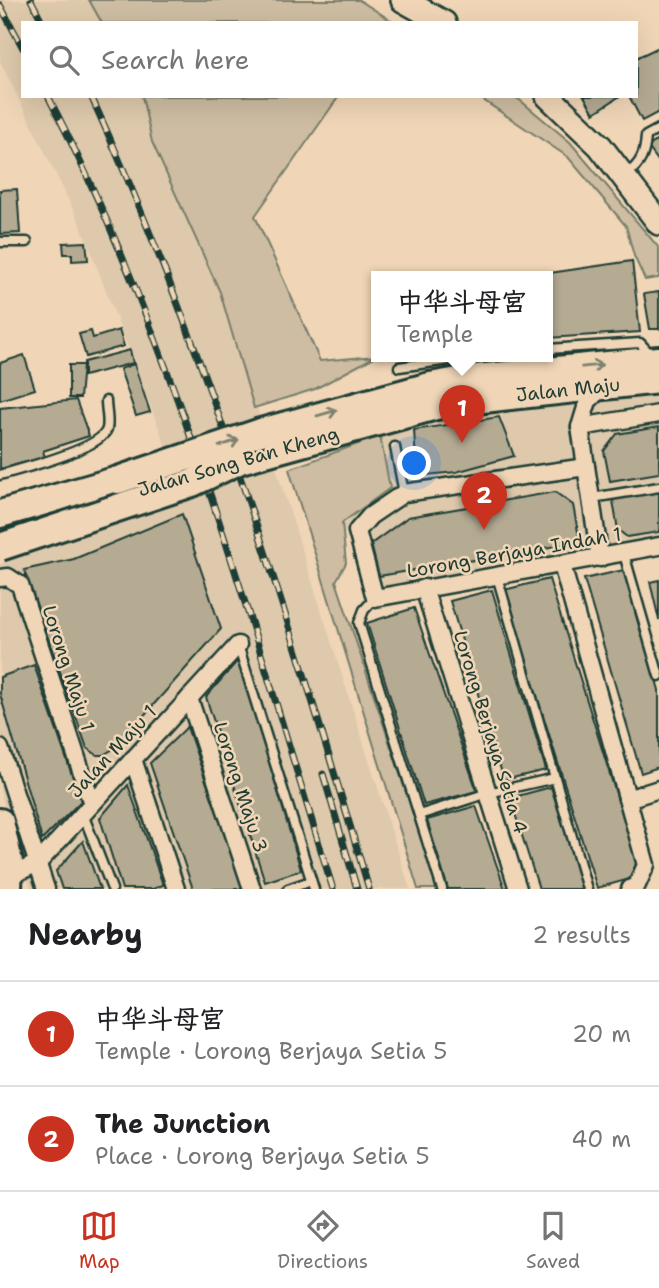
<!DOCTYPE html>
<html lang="en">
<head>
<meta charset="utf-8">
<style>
	:root { --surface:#fff; --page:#f6f6f6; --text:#202124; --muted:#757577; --line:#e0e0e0; --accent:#c8321e }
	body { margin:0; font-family:"Shantell Sans","LXGW WenKai TC",sans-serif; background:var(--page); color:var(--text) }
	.you { position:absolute; left:415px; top:464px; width:24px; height:24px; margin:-18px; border:5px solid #fff; border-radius:50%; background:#1a73e8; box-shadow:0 0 0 10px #1a73e833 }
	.badge { display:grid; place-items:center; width:46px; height:46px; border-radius:50%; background:var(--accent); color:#fff; font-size:23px; font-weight:700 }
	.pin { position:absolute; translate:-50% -58px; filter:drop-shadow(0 2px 4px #0008) }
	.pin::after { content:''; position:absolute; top:37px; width:24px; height:21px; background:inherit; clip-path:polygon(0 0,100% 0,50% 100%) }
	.popup { position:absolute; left:371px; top:271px; width:182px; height:91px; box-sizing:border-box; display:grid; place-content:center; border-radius:0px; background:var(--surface); filter:drop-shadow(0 2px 5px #0005); font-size:23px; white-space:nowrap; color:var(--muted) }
	.popup b { font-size:26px; color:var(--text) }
	.popup::after { content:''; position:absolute; left:50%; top:100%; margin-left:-14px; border:14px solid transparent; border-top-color:var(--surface) }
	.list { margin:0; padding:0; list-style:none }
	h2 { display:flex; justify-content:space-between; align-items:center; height:91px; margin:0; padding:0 28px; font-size:30px }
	h2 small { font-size:23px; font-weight:400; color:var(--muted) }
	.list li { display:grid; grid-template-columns:46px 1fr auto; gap:21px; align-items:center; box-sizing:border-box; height:105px; padding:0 28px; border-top:2px solid var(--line) }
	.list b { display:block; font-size:26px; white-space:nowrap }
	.list p { margin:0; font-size:23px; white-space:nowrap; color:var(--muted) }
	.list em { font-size:23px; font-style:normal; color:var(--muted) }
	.icon { flex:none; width:38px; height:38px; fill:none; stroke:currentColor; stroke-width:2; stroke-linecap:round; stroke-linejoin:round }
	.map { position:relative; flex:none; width:659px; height:889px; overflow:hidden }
	.search { position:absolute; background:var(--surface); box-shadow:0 7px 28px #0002; left:21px; right:21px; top:21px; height:77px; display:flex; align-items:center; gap:18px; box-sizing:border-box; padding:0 24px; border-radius:0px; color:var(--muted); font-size:26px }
	.sheet { height:301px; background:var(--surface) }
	nav { display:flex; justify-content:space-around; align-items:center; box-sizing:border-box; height:98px; border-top:2px solid var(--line); background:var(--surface); font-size:19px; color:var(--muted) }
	nav a { display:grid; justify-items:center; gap:4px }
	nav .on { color:var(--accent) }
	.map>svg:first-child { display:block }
	.built { fill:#dec9ac }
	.green { fill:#cebda2; stroke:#767d6b; stroke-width:2 }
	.building { fill:#b5ab93; stroke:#1f3d34; stroke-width:2 }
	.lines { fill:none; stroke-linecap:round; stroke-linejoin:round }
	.lane-casing { stroke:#1f3d34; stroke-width:13 }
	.street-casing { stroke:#1f3d34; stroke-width:21 }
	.secondary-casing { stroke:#1f3d34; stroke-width:28 }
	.primary-casing { stroke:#1f3d34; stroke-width:32 }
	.lane { stroke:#f0d6b7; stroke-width:8 }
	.street { stroke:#f0d6b7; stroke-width:16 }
	.secondary { stroke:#f0d6b7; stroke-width:23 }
	.primary { stroke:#f0d6b7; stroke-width:26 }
	.rail-casing { stroke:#1f3d34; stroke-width:7 }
	.rail { stroke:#f0d6b7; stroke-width:4.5; stroke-dasharray:13; stroke-linecap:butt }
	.primary-bridge-casing { stroke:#1f3d34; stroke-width:32; stroke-linecap:butt }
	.primary-bridge { stroke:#f0d6b7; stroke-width:26 }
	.oneway { stroke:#7d826f }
	.labels { text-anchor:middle; stroke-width:5; stroke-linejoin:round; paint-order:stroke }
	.street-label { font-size:19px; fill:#1f3d34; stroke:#f0d6b7 }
</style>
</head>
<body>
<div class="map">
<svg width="659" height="889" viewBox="0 0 659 889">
	<rect width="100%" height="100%" fill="#f0d6b7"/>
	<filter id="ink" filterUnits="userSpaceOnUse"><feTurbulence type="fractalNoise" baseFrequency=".0143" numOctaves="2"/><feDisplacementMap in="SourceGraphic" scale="14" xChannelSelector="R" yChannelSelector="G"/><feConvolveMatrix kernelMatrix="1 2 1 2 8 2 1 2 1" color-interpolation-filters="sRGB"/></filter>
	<g filter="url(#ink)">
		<g class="built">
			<path d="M0,0H89L102,23H23V96H142L152,142L220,292L410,889H31L0,791V564L196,495L165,444L79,221L0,61Z"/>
			<path d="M659,396V553L367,595L342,523L390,488L380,436L448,416Z"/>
		</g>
		<g class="green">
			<path d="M89,0H359L395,23H102Z"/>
			<path d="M142,96H339L255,216L320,361L376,356L315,389L254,408L220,292L152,142Z"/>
			<path d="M477,96H513L521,101L570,142L659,248V278L645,280L634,256L626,226L568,157Z"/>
			<path d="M380,436L390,488L342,523L346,563L336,581L438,889H418L289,469Z"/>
		</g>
		<g class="building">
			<path d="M659,47V112L642,121L629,96H636V58Z"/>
			<path d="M584,96H620L594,113Z"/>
			<path d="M659,139V162L648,147Z"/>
			<path d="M17,189L20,233L0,234V190Z"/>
			<path d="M86,242L88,260L72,261V254H64L63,243Z"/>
			<path d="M632,261L640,332L548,338V277L536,275Z"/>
			<path d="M659,292V329H650L644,294Z"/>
			<path d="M119,330L124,346L86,357L79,334L91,331L93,338Z"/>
			<path d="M130,350L133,363L84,376V362Z"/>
			<path d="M24,355L35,389L0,400V363Z"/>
			<path d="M134,364L150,412L136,416L120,369Z"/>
			<path d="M69,365H83L80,398H69Z"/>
			<path d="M76,400L89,436L43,451L45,457L0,469V408Z"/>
			<path d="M499,417L514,456L456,472L417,476L414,430Z"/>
			<path d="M659,427V473L610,481L604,451L617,434Z"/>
			<path d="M659,488V532L627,537L618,530L612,495Z"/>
			<path d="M555,492L573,505L580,542L379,576L371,544L408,517Z"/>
			<path d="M182,514L221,629L115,748L103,755H97L87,748L24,570L74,559Z"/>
			<path d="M624,570L659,690V767L641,773L584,579Z"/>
			<path d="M549,579L637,861L630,879L597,888L504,590Z"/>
			<path d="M659,580V620L650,582Z"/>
			<path d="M492,590L546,770L504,780L450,601Z"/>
			<path d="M414,608L477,791L424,805L367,623Z"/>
			<path d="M239,659L301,870L265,882L206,697Z"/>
			<path d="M34,665L81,801L42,840L0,694V677Z"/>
			<path d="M187,727L244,889H193L150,763Z"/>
			<path d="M128,785L163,885L153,889H122L100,818Z"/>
			<path d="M551,787L583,889H539L510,798Z"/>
			<path d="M476,806L505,889H448L427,820Z"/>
			<path d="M83,841L100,889H62L56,871Z"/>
		</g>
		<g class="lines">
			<g class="lane-casing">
				<g id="lane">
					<path d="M626,175C641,164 645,154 646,136L659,129"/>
					<path d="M0,242H27"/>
					<path d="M548,349L640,343L651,355"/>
					<path d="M399,367L470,357"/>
					<path d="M395,447L404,493"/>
					<path d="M0,475C21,469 101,449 107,429C109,421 106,409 106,401"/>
					<path d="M592,498L659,487"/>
					<path d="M624,554L659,676"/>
					<path d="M497,576L587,889"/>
					<path d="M375,598L364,610L359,623L442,889"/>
					<path d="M238,645L314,889"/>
					<path d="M83,814L112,889"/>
					<path d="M419,815L488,793L555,778"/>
					<path d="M288,889L311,881"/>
				</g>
			</g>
			<g class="street-casing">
				<g id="street">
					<path d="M580,427L659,414"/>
					<path d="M586,467L404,493L370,516L357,531L375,598L659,546"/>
					<path d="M600,558L580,427L588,401L603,386"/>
					<path d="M562,565L646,865L637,885L630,889"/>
					<path d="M0,578L8,577L20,585L92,804"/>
					<path d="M424,588L518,889"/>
					<path d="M189,698L252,889"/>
					<path d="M0,748L46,889"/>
					<path d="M133,759L176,889"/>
					<path d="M627,799L659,789"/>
					<path d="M10,876L38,863L238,645"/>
				</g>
			</g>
			<g class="secondary-casing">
				<g id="secondary">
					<path d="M403,0L444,23"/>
					<path d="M548,96L600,146L659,223"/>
				</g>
			</g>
			<g class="primary-casing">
				<g id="primary">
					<path d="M261,432L430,386L475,378L659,360"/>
					<path d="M240,460L447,403L659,380"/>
					<path d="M0,514L118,480"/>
					<path d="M0,822L9,862L8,889"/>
				</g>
			</g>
			<use href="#lane" class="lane"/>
			<use href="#street" class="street"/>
			<use href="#secondary" class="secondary"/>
			<use href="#primary" class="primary"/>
			<g class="rail-casing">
				<g id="rail">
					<path d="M31,0L43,23"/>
					<path d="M0,5L23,48"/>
					<path d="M48,96C176,344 250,624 333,889"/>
					<path d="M91,96C208,352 289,621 369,889"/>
					<path d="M323,774L357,889"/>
				</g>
			</g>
			<use href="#rail" class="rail"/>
			<g class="primary-bridge-casing">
				<g id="primary-bridge">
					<path d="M118,480L261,432"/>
					<path d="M0,547L192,483L240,460"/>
				</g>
			</g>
			<use href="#primary-bridge" class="primary-bridge"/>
		</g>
		<defs><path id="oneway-shaft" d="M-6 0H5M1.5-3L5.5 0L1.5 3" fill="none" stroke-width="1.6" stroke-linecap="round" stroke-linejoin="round" transform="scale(1.75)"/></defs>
		<g class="oneway">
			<use href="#oneway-shaft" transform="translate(592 366) rotate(-6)"/>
			<use href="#oneway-shaft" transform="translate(327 413) rotate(-16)"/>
			<use href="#oneway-shaft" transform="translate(229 443) rotate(-19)"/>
		</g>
	</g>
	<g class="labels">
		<g class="street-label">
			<text transform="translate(568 389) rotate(-6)" y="7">Jalan Maju</text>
			<text transform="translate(238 461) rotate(-16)" y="7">Jalan Song Ban Kheng</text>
			<text transform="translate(514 552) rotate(-10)" y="7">Lorong Berjaya Indah 1</text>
			<text transform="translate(69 668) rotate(72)" y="7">Lorong Maju 1</text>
			<text transform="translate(491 732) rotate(73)" y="7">Lorong Berjaya Setia 4</text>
			<text transform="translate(112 751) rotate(-47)" y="7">Jalan Maju 1</text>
			<text transform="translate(241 787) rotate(72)" y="7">Lorong Maju 3</text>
		</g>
	</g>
</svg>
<div class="you"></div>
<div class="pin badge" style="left:462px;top:443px">1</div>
<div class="popup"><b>中华斗母宫</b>Temple</div>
<div class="pin badge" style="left:484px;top:530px">2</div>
<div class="search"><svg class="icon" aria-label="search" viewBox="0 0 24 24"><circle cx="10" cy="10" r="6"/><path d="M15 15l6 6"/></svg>Search here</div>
</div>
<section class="sheet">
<h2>Nearby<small>2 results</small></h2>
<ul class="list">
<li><span class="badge">1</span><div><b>中华斗母宫</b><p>Temple · Lorong Berjaya Setia 5</p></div><em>20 m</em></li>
<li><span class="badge">2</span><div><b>The Junction</b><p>Place · Lorong Berjaya Setia 5</p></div><em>40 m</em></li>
</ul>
</section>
<nav>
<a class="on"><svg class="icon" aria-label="map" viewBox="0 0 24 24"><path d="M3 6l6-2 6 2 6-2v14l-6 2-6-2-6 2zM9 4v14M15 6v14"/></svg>Map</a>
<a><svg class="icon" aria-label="directions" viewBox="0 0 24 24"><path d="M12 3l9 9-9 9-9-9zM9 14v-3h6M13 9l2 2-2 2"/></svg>Directions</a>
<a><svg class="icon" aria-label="saved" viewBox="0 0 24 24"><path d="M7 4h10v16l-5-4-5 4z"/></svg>Saved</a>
</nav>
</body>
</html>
